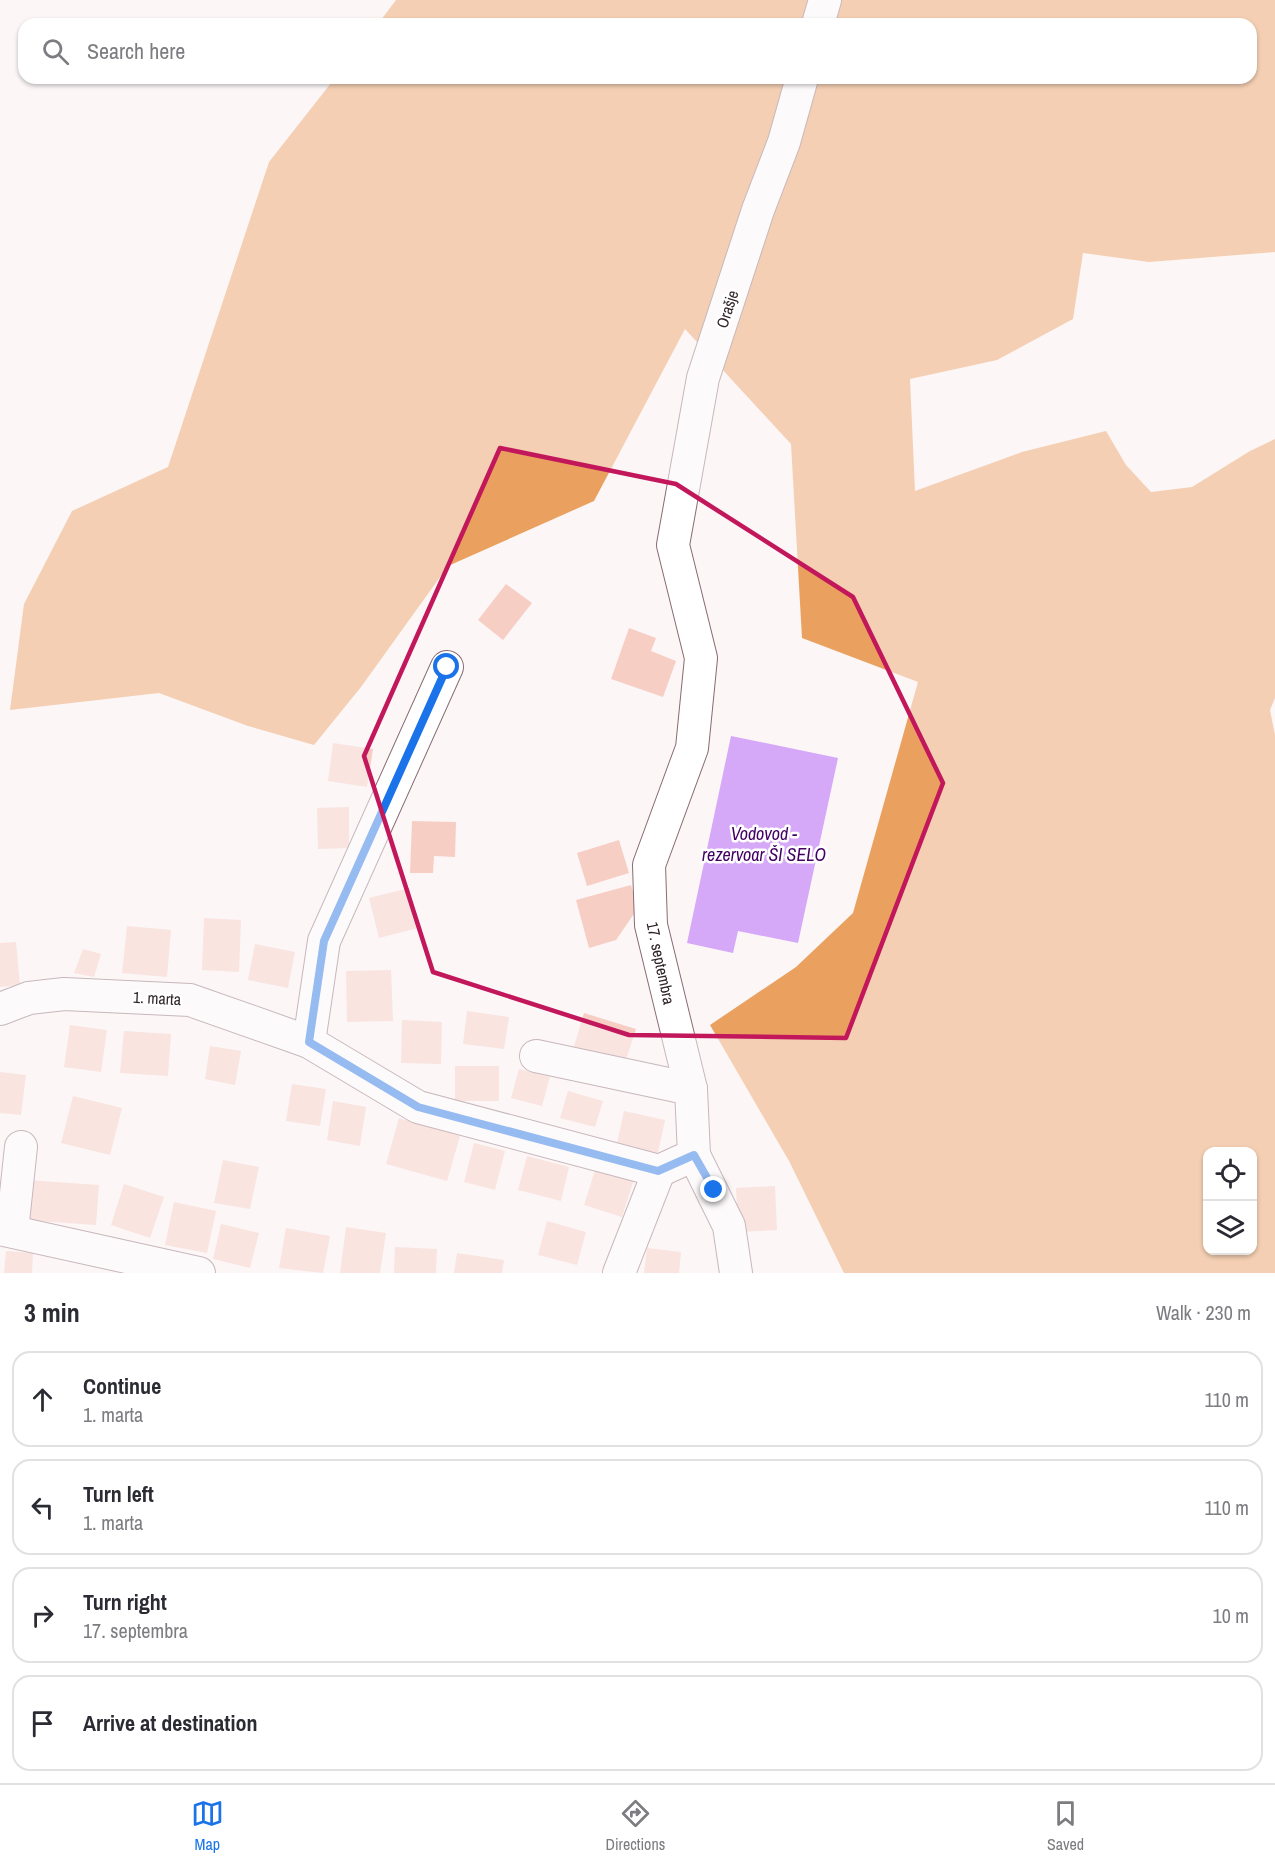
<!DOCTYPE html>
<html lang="en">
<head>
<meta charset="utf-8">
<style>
	:root { --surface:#fff; --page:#f7f7f7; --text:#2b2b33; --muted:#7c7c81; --line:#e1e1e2; --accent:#1a73e8 }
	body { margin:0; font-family:"Archivo Narrow",sans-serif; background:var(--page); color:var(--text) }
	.controls { position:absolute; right:18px; bottom:18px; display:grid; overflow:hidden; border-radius:12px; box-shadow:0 2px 4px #0004 }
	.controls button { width:54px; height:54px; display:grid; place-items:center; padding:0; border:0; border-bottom:2px solid var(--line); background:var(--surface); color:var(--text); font:30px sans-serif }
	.stop { position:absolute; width:18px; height:18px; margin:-14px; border:4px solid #1a73e8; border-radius:50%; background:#fff }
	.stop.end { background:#1a73e8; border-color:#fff; box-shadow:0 2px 6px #0008 }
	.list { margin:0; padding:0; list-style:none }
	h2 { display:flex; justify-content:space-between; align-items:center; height:78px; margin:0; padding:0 24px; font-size:26px }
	h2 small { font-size:20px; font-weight:400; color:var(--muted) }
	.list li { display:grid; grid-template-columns:39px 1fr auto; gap:18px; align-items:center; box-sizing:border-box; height:96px; margin:0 12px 12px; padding:0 12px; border:2px solid var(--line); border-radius:18px }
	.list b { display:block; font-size:22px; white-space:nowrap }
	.list p { margin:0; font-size:20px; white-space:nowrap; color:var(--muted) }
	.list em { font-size:20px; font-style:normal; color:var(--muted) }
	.icon { flex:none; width:33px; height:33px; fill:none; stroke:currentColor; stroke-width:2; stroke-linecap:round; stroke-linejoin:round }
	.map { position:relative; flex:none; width:1275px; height:1273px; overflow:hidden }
	.search { position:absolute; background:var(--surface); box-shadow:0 2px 4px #0004; left:18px; right:18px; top:18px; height:66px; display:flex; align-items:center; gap:15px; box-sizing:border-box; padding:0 21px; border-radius:18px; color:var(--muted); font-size:22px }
	.sheet { height:510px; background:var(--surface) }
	nav { display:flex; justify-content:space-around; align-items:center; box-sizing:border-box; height:84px; border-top:2px solid var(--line); background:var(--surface); font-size:16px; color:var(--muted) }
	nav a { display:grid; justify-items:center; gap:3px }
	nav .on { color:var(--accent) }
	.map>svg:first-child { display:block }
	.forest { fill:#eaa15f; fill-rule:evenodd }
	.water { fill:#d5a8f8 }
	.building { fill:#f7cec4 }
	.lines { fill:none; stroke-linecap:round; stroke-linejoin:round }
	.minor-casing { stroke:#896c72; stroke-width:34 }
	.minor { stroke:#fff; stroke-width:32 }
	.route { stroke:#1a73e8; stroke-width:8 }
	.marked { fill:none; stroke:#c2185b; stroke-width:4.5; stroke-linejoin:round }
	.labels { text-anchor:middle; stroke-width:5; stroke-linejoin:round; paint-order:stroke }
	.street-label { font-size:16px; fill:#312527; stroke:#fff }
	.water-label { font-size:18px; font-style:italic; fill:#430063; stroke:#fff }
</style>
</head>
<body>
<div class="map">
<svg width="1275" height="1273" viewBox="0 0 1275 1273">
	<rect width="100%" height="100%" fill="#fcf6f7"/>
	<path class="forest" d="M396,0H1275V252L1149,262L1083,253L1073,319L997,360L910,379L915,491L1022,452L1106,431L1126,465L1151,492L1192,487L1250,451L1275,439V698L1270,710L1275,735V1273H844L789,1161L710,1025L796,967L853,913L918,682L802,638L791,444L685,329L594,501L448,566L361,687L314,745L248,726L159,693L10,710L24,604L72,511L168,467L269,162L335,78H1251V24H378ZM1208,1152H1252V1250H1208Z"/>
	<path class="water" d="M731,736L838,758L798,943L738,931L733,953L687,943Z"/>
	<g class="building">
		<path d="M506,584L532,603L503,640L478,620Z"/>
		<path d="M629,628L656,638L651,651L676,661L663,697L611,679Z"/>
		<path d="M333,743L373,749L367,787L328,781Z"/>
		<path d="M349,807V848L318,849L317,808Z"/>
		<path d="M412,821L456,822L455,857L434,856L433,873H410Z"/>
		<path d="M619,840L629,873L587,886L577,853Z"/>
		<path d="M631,885L638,908L616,940L589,948L576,900Z"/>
		<path d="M409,888L418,928L379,938L369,898Z"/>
		<path d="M204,918L241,920L239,972L202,970Z"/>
		<path d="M127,926L171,930L167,977L122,973Z"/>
		<path d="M16,942L20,985L0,987V943Z"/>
		<path d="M255,944L295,952L288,988L248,980Z"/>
		<path d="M83,949L101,954L94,977L74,973Z"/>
		<path d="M391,970L393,1021L347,1022L346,971Z"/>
		<path d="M467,1011L509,1017L504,1049L463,1044Z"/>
		<path d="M584,1013L636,1029L624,1066L573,1050Z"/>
		<path d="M402,1020L442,1022L441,1064L401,1063Z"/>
		<path d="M70,1025L107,1030L101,1072L64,1067Z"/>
		<path d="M124,1031L171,1034L168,1076L120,1073Z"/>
		<path d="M210,1046L241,1051L235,1085L205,1079Z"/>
		<rect x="455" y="1066" width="44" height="35"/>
		<path d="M519,1069L550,1077L542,1106L511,1098Z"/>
		<path d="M0,1072L26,1075L21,1115L0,1113Z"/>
		<path d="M292,1084L326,1089L320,1126L286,1121Z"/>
		<path d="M568,1091L603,1101L595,1127L560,1118Z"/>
		<path d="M73,1096L122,1108L110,1155L61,1143Z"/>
		<path d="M333,1101L366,1107L360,1146L327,1140Z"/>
		<path d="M624,1111L665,1120L657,1157L616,1148Z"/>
		<path d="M399,1118L460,1136L447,1181L386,1164Z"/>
		<path d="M474,1143L505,1151L495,1190L464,1182Z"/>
		<path d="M527,1156L569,1167L561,1201L518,1190Z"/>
		<path d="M223,1160L259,1167L250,1209L214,1203Z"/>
		<path d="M596,1167L634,1179L622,1217L584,1205Z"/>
		<path d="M27,1180L99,1185L96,1225L24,1220Z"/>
		<path d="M124,1184L164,1197L150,1238L111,1225Z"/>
		<path d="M775,1186L777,1230L738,1232L736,1188Z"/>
		<path d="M174,1202L216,1211L207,1253L165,1245Z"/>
		<path d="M547,1221L586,1232L577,1265L538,1255Z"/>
		<path d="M221,1224L259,1233L250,1268L213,1259Z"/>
		<path d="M346,1227L386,1233L380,1273H340Z"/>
		<path d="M286,1228L330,1236L323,1273L279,1268Z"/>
		<path d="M395,1247L437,1249L436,1273H394Z"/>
		<path d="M647,1248L681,1252L679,1273H644Z"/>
		<path d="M6,1251L33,1253L32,1273H4Z"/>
		<path d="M457,1253L504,1260L502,1273H454Z"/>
	</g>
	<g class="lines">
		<g class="minor-casing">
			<g id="minor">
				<path d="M818,24L825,0"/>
				<path d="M0,1009L29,998L64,994L190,1000L309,1042L418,1107L659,1171L694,1155"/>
				<path d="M309,1042L324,941L447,667"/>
				<path d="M536,1056L691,1089"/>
				<path d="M0,1229L199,1273"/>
				<path d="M12,1231L21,1147"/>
				<path d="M619,1273L659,1171"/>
				<path d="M736,1273L729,1226L694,1155L691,1089L651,925L649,865L692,748L701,658L673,545L703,378L758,210L784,142L802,78"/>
			</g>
		</g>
		<use href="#minor" class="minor"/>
	</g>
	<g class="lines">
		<path class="route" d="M447,667L324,941L309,1042L418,1107L658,1171L694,1155L714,1190"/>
	</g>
	<path d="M0 0H1275V1273H0ZM500,448L676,484L853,597L943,783L846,1038L629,1035L433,972L364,756Z" fill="#fcf6f7" fill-opacity=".55" fill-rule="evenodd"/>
	<path class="marked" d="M500,448L676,484L853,597L943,783L846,1038L629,1035L433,972L364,756Z"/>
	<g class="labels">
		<g class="street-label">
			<text transform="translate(727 309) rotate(-72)" y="6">Orašje</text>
			<text transform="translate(661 963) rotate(78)" y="6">17. septembra</text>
			<text transform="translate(157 998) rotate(3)" y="6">1. marta</text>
		</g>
		<g class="water-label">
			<text x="764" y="840">Vodovod -<tspan x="764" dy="21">rezervoar ŠI SELO</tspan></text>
		</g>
	</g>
</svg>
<div class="controls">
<button><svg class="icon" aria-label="locate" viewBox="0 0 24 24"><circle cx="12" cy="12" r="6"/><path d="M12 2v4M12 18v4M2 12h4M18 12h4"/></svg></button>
<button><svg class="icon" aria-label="layers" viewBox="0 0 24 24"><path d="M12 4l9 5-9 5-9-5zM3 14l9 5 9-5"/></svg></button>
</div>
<div class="stop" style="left:447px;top:667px"></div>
<div class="stop end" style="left:714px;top:1190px"></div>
<div class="search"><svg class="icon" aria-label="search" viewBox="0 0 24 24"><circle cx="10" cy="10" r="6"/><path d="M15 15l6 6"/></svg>Search here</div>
</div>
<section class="sheet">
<h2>3 min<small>Walk · 230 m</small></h2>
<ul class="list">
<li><svg class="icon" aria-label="ahead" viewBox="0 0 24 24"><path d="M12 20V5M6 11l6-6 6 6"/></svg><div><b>Continue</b><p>1. marta</p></div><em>110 m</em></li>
<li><svg class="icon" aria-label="left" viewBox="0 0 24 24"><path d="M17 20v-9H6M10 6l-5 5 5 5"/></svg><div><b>Turn left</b><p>1. marta</p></div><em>110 m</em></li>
<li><svg class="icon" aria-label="right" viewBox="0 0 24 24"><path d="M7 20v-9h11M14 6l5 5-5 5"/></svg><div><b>Turn right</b><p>17. septembra</p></div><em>10 m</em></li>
<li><svg class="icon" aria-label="arrive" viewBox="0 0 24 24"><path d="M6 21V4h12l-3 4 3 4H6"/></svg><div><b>Arrive at destination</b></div></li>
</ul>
</section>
<nav>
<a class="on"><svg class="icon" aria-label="map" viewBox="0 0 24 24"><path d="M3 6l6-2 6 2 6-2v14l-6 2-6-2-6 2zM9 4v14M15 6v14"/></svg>Map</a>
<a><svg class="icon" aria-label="directions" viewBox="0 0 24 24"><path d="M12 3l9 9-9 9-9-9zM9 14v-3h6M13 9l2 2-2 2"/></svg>Directions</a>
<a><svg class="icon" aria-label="saved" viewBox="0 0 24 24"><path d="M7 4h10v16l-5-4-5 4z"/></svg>Saved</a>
</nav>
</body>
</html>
